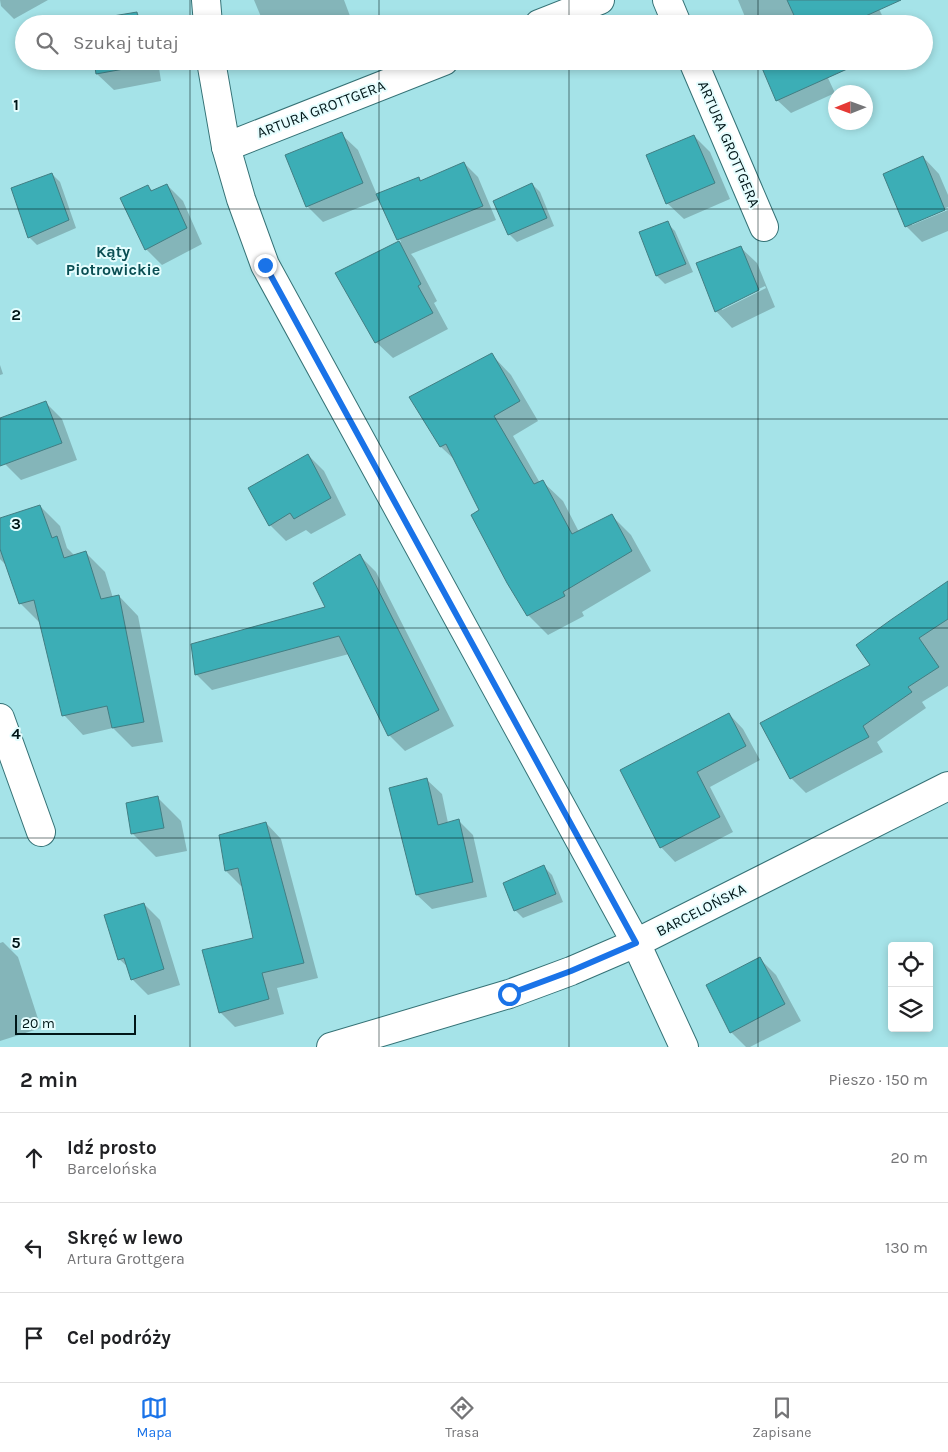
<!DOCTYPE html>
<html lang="pl">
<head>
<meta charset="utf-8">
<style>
	:root { --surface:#fff; --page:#f2f2f2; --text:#202124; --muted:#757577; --line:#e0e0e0; --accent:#1a73e8 }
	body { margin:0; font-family:Karla,sans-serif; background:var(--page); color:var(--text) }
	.controls { position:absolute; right:15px; bottom:15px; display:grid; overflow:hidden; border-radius:5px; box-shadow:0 2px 8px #0003 }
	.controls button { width:45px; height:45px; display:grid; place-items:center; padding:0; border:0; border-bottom:1px solid var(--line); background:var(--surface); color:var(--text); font:25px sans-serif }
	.compass { position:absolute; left:828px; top:85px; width:45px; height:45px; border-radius:50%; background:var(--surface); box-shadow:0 2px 8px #0003; rotate:269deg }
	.scale { position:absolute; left:15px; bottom:12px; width:121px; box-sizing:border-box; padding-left:5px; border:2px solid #001618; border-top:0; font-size:14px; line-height:18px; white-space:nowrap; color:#001618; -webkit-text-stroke:4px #e5fdfe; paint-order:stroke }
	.stop { position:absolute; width:15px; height:15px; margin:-11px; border:4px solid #1a73e8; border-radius:50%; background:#fff }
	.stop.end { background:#1a73e8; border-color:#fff; box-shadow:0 1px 5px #0008 }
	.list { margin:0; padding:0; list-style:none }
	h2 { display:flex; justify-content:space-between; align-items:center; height:65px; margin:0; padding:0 20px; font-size:21px }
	h2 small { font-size:16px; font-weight:400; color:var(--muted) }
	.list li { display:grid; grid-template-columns:32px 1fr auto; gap:15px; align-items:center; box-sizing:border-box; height:90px; padding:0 20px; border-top:1px solid var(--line) }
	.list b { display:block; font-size:19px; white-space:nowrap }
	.list p { margin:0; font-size:16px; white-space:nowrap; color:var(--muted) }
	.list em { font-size:16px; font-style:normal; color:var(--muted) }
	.icon { flex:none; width:28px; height:28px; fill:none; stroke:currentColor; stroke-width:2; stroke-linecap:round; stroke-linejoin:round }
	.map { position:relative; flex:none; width:948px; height:1047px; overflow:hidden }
	.search { position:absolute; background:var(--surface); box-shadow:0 2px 8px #0003; left:15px; right:15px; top:15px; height:55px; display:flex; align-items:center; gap:12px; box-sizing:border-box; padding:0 18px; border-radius:28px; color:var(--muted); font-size:19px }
	.sheet { height:335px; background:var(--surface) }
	nav { display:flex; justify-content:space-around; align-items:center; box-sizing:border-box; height:70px; border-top:1px solid var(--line); background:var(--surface); font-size:14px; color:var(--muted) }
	nav a { display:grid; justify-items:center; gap:2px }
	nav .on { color:var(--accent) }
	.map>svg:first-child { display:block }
	.shadow { fill:#0003; fill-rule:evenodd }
	.building { fill:#3caeb6; stroke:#427e83 }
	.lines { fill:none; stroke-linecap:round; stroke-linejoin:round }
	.minor-casing { stroke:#357276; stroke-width:30 }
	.minor { stroke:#fff; stroke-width:28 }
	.route { stroke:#1a73e8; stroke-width:6 }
	.grid { fill:none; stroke:#001618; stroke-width:1; stroke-opacity:0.55 }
	.labels { text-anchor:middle; stroke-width:4; stroke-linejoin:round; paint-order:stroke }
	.street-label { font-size:15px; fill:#001618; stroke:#e5fdfe }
	.neighbourhood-label { font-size:16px; font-weight:bold; fill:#094e53; stroke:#e5fdfe }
	.grid-label { font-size:16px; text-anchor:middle; font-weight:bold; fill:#001618; stroke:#e5fdfe; stroke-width:4; stroke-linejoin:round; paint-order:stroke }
</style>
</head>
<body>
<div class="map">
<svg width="948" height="1047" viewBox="0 0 948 1047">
	<rect width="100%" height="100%" fill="#a5e3e8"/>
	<g class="shadow">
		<path d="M0,0H48L14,19L1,6Z"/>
		<path d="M254,0H344L353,24H264Z"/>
		<path d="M738,0H875L886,24H748Z"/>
		<path d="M137,13L148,24H90Z"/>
		<path d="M95,61H158L161,81L114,90L97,74Z"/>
		<path d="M820,61L835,93L791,113L777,100Z"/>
		<path d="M341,134L358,150L377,195L419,178L422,181L464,163L478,177L496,220L411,254L415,259L437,301L434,303L448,329L393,358L376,342L337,273L401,242L380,199L323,222L307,206Z"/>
		<path d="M694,136L710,152L730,199L684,219L667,203Z"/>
		<path d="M923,157L939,174L948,195V207L912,222V225L948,210V231L922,242L906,226Z"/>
		<path d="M52,174L60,182L76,228L37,245L29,237Z"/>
		<path d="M532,184L540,192L554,226L517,242L509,234Z"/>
		<path d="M167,185L183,201L202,244L162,265L146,249L147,186L153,191Z"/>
		<path d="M667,223L675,231L693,272L665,284L657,276L641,233Z"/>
		<path d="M740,247L757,263L775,307L732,328L716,311ZM765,286L766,288L722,310V307Z"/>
		<path d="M492,355L511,375L538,421L513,436L540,483L543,482L563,501L579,532L611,515L631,535L651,571L582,612L584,616L548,635L528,615L508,582L481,511L457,462L441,447L410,397Z"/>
		<path d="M0,365L3,374L0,375Z"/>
		<path d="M46,403L62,419L77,460L21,480L5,464L0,452V420Z"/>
		<path d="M308,455L324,471L346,515L311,534L306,530L286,541L270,525Z"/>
		<path d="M40,506L60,526L67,548L75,556L85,552L105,572L113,598L119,596L138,616L163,742L132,747L113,728L83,735L64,715L40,623L20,603L7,566L0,559V520Z"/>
		<path d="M360,556L376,572L454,726L405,751L389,735L349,654L212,690L196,674L327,608Z"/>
		<path d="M948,583V686L922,702L926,708L877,742L883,752L806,793L791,778L872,666Z"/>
		<path d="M729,714L743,729L760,760L710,787L733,832L675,862L661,847L622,771Z"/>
		<path d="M427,780L442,794L448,823L459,821L473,835L487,897L432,909L417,895Z"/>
		<path d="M158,798L181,821L187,851L156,857L133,834L128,804Z"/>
		<path d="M266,823L281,839L318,978L277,988L284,1014L235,1027L220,1012L254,938L243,885L241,886L226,871Z"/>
		<path d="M544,867L552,875L563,902L523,918L515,910Z"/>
		<path d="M144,904L160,920L180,985L148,995L132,979L129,968L119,959Z"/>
		<path d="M3,942L18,957L41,1028L0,1041V943Z"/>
		<path d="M760,959L776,975L801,1021L750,1047H746L731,1032Z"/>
	</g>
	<g class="building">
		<path d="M787,0H901L848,24H798Z"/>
		<path d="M137,12L139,24H89V20Z"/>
		<path d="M94,61H145L146,65L96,74Z"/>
		<path d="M759,61H865L776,101Z"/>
		<path d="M342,132L363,183L306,207L285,155Z"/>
		<path d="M694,135L715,183L666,204L646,155Z"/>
		<path d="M923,156L945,210L905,227L883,174Z"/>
		<path d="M464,162L483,206L397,240L376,194L419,177L420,181Z"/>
		<path d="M52,173L69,220L28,238L11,188Z"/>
		<path d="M532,183L547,218L508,235L493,201Z"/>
		<path d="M167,184L187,228L145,250L120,198L148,185L151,191Z"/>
		<path d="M668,221L686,264L656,276L639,232Z"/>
		<path d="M399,241L421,284L418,286L433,313L375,343L335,273Z"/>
		<path d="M741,246L759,290L715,312L696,263Z"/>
		<path d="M492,353L520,401L494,416L534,484L543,480L572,534L612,514L632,551L563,592L565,596L527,616L507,583L471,515L479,510L446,444L440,447L409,397Z"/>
		<path d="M46,401L62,443L0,466V418Z"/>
		<path d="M308,454L331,498L294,519L290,513L269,526L248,488Z"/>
		<path d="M40,505L52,538L57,536L64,558L86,551L101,599L119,595L144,722L112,728L107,706L62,716L34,600L19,604L0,549V518Z"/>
		<path d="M360,554L439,710L388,736L339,636L195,675L191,644L325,607L313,583Z"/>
		<path d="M948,581V619L919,638L939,667L908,687L912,692L863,726L869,737L790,779L760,723L870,665L856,645L892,619Z"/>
		<path d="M729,713L746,746L697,772L720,817L660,848L620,770Z"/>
		<path d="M427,778L438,825L459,819L473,882L416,895L389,788Z"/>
		<path d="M158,796L164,828L131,834L126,803Z"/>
		<path d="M266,822L304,963L262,973L269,999L219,1013L202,950L253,938L238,868L225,871L219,835Z"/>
		<path d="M544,865L556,894L514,911L503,883Z"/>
		<path d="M144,903L164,969L131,980L124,958L118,960L104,915Z"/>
		<path d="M760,957L785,1004L730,1033L706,985Z"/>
	</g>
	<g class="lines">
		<g class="minor-casing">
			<g id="minor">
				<path d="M206,0L208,24"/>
				<path d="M667,0L677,24"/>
				<path d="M539,24L600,0"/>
				<path d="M211,61L226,147L241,199L265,265L636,943L684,1047"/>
				<path d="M693,61L764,227"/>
				<path d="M226,147L444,61"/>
				<path d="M0,718L41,832"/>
				<path d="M331,1047L509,994L571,971L636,943L948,786"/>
			</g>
		</g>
		<use href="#minor" class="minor"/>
	</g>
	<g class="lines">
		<path class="route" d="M265,265L636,943L571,971L509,994"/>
	</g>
	<path class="grid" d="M190,0V24M379,0V24M569,0V24M758,0V24M190,61V1047M379,61V1047M569,61V1047M758,61V1047M0,209H948M0,419H948M0,628H948M0,838H948"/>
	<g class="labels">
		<g class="street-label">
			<text transform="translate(321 109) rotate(-21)" y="5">ARTURA GROTTGERA</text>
			<text transform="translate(729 144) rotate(67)" y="5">ARTURA GROTTGERA</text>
			<text transform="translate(701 910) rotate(-27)" y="5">BARCELOŃSKA</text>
		</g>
		<g class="neighbourhood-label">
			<text x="113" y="257">Kąty<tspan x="113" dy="18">Piotrowickie</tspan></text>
		</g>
	</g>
	<g class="grid-label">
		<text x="16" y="110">1</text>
		<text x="16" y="320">2</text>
		<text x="16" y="529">3</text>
		<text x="16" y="739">4</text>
		<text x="16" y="948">5</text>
	</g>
</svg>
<div class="controls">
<button><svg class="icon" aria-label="locate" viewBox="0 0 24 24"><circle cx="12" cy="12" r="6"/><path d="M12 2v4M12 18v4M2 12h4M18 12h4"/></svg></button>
<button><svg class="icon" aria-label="layers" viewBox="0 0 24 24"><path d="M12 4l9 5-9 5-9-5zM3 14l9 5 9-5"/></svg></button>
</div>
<svg class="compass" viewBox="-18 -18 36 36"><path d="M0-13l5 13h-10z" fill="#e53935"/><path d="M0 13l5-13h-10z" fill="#757577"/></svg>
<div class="scale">20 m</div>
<div class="stop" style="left:509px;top:994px"></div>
<div class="stop end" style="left:265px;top:265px"></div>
<div class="search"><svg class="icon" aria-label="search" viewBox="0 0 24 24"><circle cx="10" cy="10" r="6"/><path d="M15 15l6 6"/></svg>Szukaj tutaj</div>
</div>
<section class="sheet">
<h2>2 min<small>Pieszo · 150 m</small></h2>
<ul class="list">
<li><svg class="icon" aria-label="ahead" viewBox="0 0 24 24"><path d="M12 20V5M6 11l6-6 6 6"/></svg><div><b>Idź prosto</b><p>Barcelońska</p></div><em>20 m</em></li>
<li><svg class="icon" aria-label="left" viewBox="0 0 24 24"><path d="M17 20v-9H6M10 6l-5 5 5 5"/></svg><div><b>Skręć w lewo</b><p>Artura Grottgera</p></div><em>130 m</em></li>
<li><svg class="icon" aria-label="arrive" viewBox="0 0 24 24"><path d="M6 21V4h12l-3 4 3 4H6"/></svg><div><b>Cel podróży</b></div></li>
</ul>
</section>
<nav>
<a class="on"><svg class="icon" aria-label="map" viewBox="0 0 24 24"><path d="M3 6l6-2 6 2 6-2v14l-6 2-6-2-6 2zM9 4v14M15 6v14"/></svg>Mapa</a>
<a><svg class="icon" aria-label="directions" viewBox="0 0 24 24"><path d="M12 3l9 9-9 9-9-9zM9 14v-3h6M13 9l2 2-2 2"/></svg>Trasa</a>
<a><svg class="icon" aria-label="saved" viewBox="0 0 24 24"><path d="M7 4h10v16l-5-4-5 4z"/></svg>Zapisane</a>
</nav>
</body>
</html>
